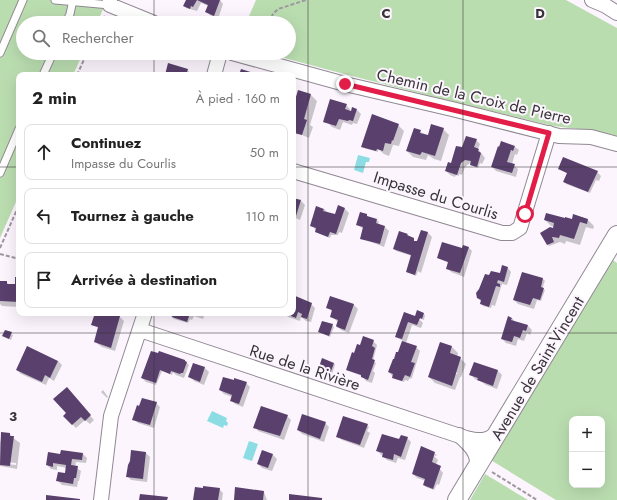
<!DOCTYPE html>
<html lang="fr">
<head>
<meta charset="utf-8">
<style>
	:root { --surface:#fff; --page:#f6f6f6; --text:#222; --muted:#767676; --line:#e0e0e0 }
	body { margin:0; font-family:Jost,sans-serif; background:var(--page); color:var(--text) }
	.controls { position:absolute; right:12px; bottom:12px; display:grid; overflow:hidden; border-radius:8px; box-shadow:0 4px 16px #0002 }
	.controls button { width:36px; height:36px; display:grid; place-items:center; padding:0; border:0; border-bottom:1px solid var(--line); background:var(--surface); color:var(--text); font:20px sans-serif }
	.stop { position:absolute; width:12px; height:12px; margin:-9px; border:3px solid #e11d48; border-radius:50%; background:#fff }
	.stop.end { background:#e11d48; border-color:#fff; box-shadow:0 1px 4px #0008 }
	.list { margin:0; padding:0; list-style:none }
	h2 { display:flex; justify-content:space-between; align-items:center; height:52px; margin:0; padding:0 16px; font-size:17px }
	h2 small { font-size:13px; font-weight:400; color:var(--muted) }
	.list li { display:grid; grid-template-columns:26px 1fr auto; gap:12px; align-items:center; box-sizing:border-box; height:56px; margin:0 8px 8px; padding:0 8px; border:1px solid var(--line); border-radius:8px }
	.list b { display:block; font-size:15px; white-space:nowrap }
	.list p { margin:0; font-size:13px; white-space:nowrap; color:var(--muted) }
	.list em { font-size:13px; font-style:normal; color:var(--muted) }
	.icon { flex:none; width:22px; height:22px; fill:none; stroke:currentColor; stroke-width:2; stroke-linecap:round; stroke-linejoin:round }
	.map { position:relative; flex:none; width:617px; height:500px; overflow:hidden }
	.search { position:absolute; background:var(--surface); box-shadow:0 4px 16px #0002; left:16px; top:16px; width:280px; height:44px; display:flex; align-items:center; gap:10px; box-sizing:border-box; padding:0 14px; border-radius:22px; color:var(--muted); font-size:15px }
	.panel { position:absolute; background:var(--surface); box-shadow:0 4px 16px #0002; left:16px; top:72px; width:280px; height:244px; border-radius:8px }
	.map>svg:first-child { display:block }
	.green { fill:#baddb0; fill-rule:evenodd }
	.water { fill:#8cdce4 }
	.shadow { fill:#0003; fill-rule:evenodd }
	.building { fill:#5a406d }
	.lines { fill:none; stroke-linecap:round; stroke-linejoin:round }
	.service-casing { stroke:#918893; stroke-width:9 }
	.minor-casing { stroke:#918893; stroke-width:16 }
	.tertiary-casing { stroke:#918893; stroke-width:20 }
	.path { stroke:#9e989f; stroke-width:2; stroke-dasharray:4 2; stroke-linecap:butt }
	.service { stroke:#fff; stroke-width:7 }
	.minor { stroke:#fff; stroke-width:14 }
	.tertiary { stroke:#fff; stroke-width:18 }
	.route { stroke:#e11d48; stroke-width:5 }
	.grid { fill:none; stroke:#373338; stroke-width:1; stroke-opacity:0.55 }
	.labels { text-anchor:middle; stroke-width:4; stroke-linejoin:round; paint-order:stroke }
	.street-label { font-size:16px; fill:#373338; stroke:#fcf5fe }
	.grid-label { font-size:13px; text-anchor:middle; font-weight:bold; fill:#373338; stroke:#fcf5fe; stroke-width:4; stroke-linejoin:round; paint-order:stroke }
</style>
</head>
<body>
<div class="map">
<svg width="617" height="500" viewBox="0 0 617 500">
	<rect width="100%" height="100%" fill="#fcf5fe"/>
	<g class="green">
		<path d="M0,0H107L97,23H23V53H83L73,75H19V195L0,238Z"/>
		<path d="M256,0H566L617,28V136C592,128 570,130 545,124C452,101 359,79 266,53H289V23H246Z"/>
		<path d="M610,258L617,263V500H556L489,459ZM572,419H602V485H572Z"/>
		<path d="M485,474L528,500H470Z"/>
	</g>
	<g class="water">
		<path d="M358,155L370,158L369,162H366L363,173L354,170Z"/>
		<path d="M212,411L227,418L226,421L228,423L227,426L224,425L223,428L207,421Z"/>
		<path d="M249,441L258,444L252,461L243,458Z"/>
	</g>
	<g class="shadow">
		<path d="M187,0H220L223,4L218,19L210,15L206,11L208,6L201,3L197,11L186,8L184,6Z"/>
		<path d="M188,70L189,72L188,75H166Z"/>
		<path d="M311,95L317,101L310,125L313,127L309,138L295,132L296,128L293,127V108Z"/>
		<path d="M346,105L350,109L349,115L357,110L361,114L357,124L353,123L352,125L343,122L340,130L332,127L328,123L324,122Z"/>
		<path d="M398,125L404,131L399,146L393,145L389,156L384,154L378,149V152L364,148L363,146Z"/>
		<path d="M414,129L429,136L443,129L449,135L441,161L434,159L428,155L426,160L413,157L407,151Z"/>
		<path d="M476,140L480,144L478,149L485,158L482,164L480,163L478,168L473,166L470,163L465,167L462,175L459,174V176L456,175L455,177L450,175L446,171L451,164L463,149Z"/>
		<path d="M515,147L519,150L517,155L515,154L512,164L518,169L516,177L496,171L492,167Z"/>
		<path d="M559,168L597,172L601,176L599,181L596,180L590,193L566,184L565,182L568,174Z"/>
		<path d="M293,199L301,201L305,205L300,220L293,217Z"/>
		<path d="M324,209L333,217L345,209L349,213L342,233L339,232L338,235H331L330,238L316,232V230L312,226Z"/>
		<path d="M366,215L369,218L377,220L379,222L378,224L385,227L389,231L384,247L361,238L364,229L357,225Z"/>
		<path d="M545,220H588L594,226L593,229L586,227L580,245L566,241L565,244L560,242L549,246L548,245L554,227L551,226Z"/>
		<path d="M421,231L428,233L432,237L421,273L418,271L416,276L407,272L412,256L396,251L394,249L399,233L407,235L417,243Z"/>
		<path d="M468,247L472,251L464,277L451,272L447,268L449,263L438,258Z"/>
		<path d="M508,268L511,272L507,285L502,284L495,306L492,305L491,308L483,306L482,304V302L478,298L490,277L500,274Z"/>
		<path d="M523,273L543,279L545,281L542,289L545,290L541,301L537,300L534,309L518,304L514,300Z"/>
		<path d="M19,278V307L2,306L0,304V290L6,282L10,285H16Z"/>
		<path d="M293,296L311,304L315,308L311,322L306,321L301,317L300,321L288,317L284,313H293Z"/>
		<path d="M354,305L358,309L349,333L341,330L337,326L338,322L332,317L333,312L327,307Z"/>
		<path d="M96,313H106L120,317L124,321L115,351L102,347L95,342L99,328L92,325Z"/>
		<path d="M168,313H205L203,319L194,316L192,320L190,319L188,323L174,319Z"/>
		<path d="M404,314L416,318L423,314L425,315L424,320L418,318L423,323L421,328L412,325L406,343L416,347L420,351L412,378L409,379L408,381L405,380L404,382L395,379L389,372L399,353L403,341L396,337Z"/>
		<path d="M512,318L515,322L528,326L532,330L530,335L527,333L524,341L518,339L516,346L506,343L502,339Z"/>
		<path d="M332,325L334,327L330,337L319,332Z"/>
		<path d="M6,331L13,335L11,340L5,337Z"/>
		<path d="M373,341L377,345L373,361L376,363L373,371L375,373L372,383L366,381L362,376L347,370L355,354L360,346Z"/>
		<path d="M440,343L452,347L458,353L457,357L460,358L466,364L461,377H460L455,390L435,383L429,377ZM452,369L458,374H457L452,372Z"/>
		<path d="M151,352L185,361L189,365L184,378L176,375L173,372L172,375L162,371L156,385L146,382L142,378Z"/>
		<path d="M58,361L62,365L54,381L49,378L46,385L21,374L17,370Z"/>
		<path d="M334,363L335,365L332,374L320,369Z"/>
		<path d="M475,363L498,371L502,375L497,389L486,385L482,382L475,379L471,375Z"/>
		<path d="M205,368L209,372L204,385L194,381L190,377Z"/>
		<path d="M246,383L250,387L243,407L235,404L231,400L232,397L224,394L220,390Z"/>
		<path d="M103,390L108,397L107,398L101,392Z"/>
		<path d="M75,399L94,420L90,424L85,420L76,428L64,416Z"/>
		<path d="M156,403L160,407L154,428L138,423L134,419Z"/>
		<path d="M287,416L291,420L284,440L258,431L255,427Z"/>
		<path d="M325,423L329,427L324,442L302,434L298,430Z"/>
		<path d="M367,425L369,427L367,431L370,433L364,448L342,440L338,436Z"/>
		<path d="M2,433L10,434L12,437L20,443L17,469L0,466V443ZM5,462L16,463V465L7,464Z"/>
		<path d="M407,438L411,442L405,460L398,458L396,463L387,460L377,451L396,439Z"/>
		<path d="M422,448L437,455L436,456L433,455L438,460L436,465L442,468L438,467L443,473L439,485L437,484L434,490L426,487L424,485L426,481L417,478L413,474Z"/>
		<path d="M61,451L83,454L87,458L86,463L76,462L75,467L81,471L79,481H78L77,487L62,485L58,481L65,474L67,468L57,466V470L51,469L47,465L61,455Z"/>
		<path d="M132,451L146,453L150,457L147,482L131,480L127,476Z"/>
		<path d="M262,451L273,455L277,459L272,471L262,468L258,464Z"/>
		<path d="M219,489L223,493L222,500H194Z"/>
		<path d="M264,492L267,500H235Z"/>
	</g>
	<g class="building">
		<path d="M186,0H197L193,7L191,6L190,9L183,6Z"/>
		<path d="M197,0H220L214,16L205,12L208,5Z"/>
		<path d="M168,63L188,69L186,75H165Z"/>
		<path d="M241,69L257,74L256,75H239Z"/>
		<path d="M298,90L311,94L304,119L307,120L302,135L294,133L296,127L293,126V107Z"/>
		<path d="M330,99L347,104L345,109L351,111L352,107L357,109L353,121L349,120L348,121L339,119L336,126L323,122Z"/>
		<path d="M372,114L399,124L393,141L392,140L391,144L385,143L383,151L377,149L376,151L361,147Z"/>
		<path d="M431,124L444,128L435,156L422,152L420,155L406,151L414,128L421,130L420,133L428,135Z"/>
		<path d="M466,136L477,139L474,147L479,149L478,151L481,153L477,167L470,165L471,161L465,160L461,163L457,175L445,171L448,162L451,163L456,146L462,147Z"/>
		<path d="M501,141L515,146L513,151L511,150L507,162L515,164L512,173L491,167L498,146L499,147Z"/>
		<path d="M563,157L598,171L588,192L563,182L567,173L558,169Z"/>
		<path d="M293,198L301,200L296,216L293,215Z"/>
		<path d="M338,205L345,208L336,234L330,232L328,237L315,232L316,228L310,226L316,206L324,209L323,211L335,214Z"/>
		<path d="M360,212L367,214V216L377,219L376,223L385,226L380,244L360,239L363,227L356,225Z"/>
		<path d="M546,213L565,218V217L572,219L573,214L588,219L587,224L580,222L574,239L560,235L559,238L553,237H552L554,242L547,245L540,233L550,227L553,228L554,223L544,220Z"/>
		<path d="M421,230L428,232L415,275L406,272L411,255L393,249L399,231L408,234L407,235L414,238V241H417Z"/>
		<path d="M442,242L462,248L463,245L469,247L460,273L446,269L448,262L437,258Z"/>
		<path d="M502,265L508,267L504,282L498,280L497,283L500,284V287L496,286L489,307L480,304L481,300L477,298L476,293L479,289L485,274L489,275L491,271L500,273Z"/>
		<path d="M522,272L543,278L541,287L544,288L540,300L533,298L530,305L513,300Z"/>
		<path d="M15,277H19V302L0,301V281H7V284H15Z"/>
		<path d="M293,295L312,303L307,319L301,317L302,314L298,312L296,318L283,313H293Z"/>
		<path d="M330,296L354,304L345,330L337,327L336,326L338,320L330,317L332,310L326,308Z"/>
		<path d="M417,310L424,313L422,319L420,318L417,325L408,322L402,339L395,337L404,312L415,316Z"/>
		<path d="M95,313H110L120,316L111,348L94,342L98,327L91,325Z"/>
		<path d="M170,313H190L187,322L172,317L173,314Z"/>
		<path d="M508,316L512,318L511,320L528,325L526,331L523,330L520,338L514,336L512,342L501,339Z"/>
		<path d="M322,321L333,324L329,336L318,332Z"/>
		<path d="M5,330L12,332L9,339L2,336Z"/>
		<path d="M363,336L374,340L372,346L375,348L372,359L375,360L368,380L361,377V375L346,370L352,352L354,353L357,344L360,345Z"/>
		<path d="M402,341L417,346L411,362L415,363L410,377L405,375L402,381L392,378L393,374L388,372L393,359H394L396,352H398Z"/>
		<path d="M440,342L452,346L450,353L461,357L452,386L428,377Z"/>
		<path d="M27,346L58,361L50,378L45,375L42,382L16,370Z"/>
		<path d="M151,351L158,353L159,351L185,360V361L187,362L183,373H181L180,374L171,371L170,374L160,370L156,383L141,378Z"/>
		<path d="M322,358L334,363L330,374L318,370Z"/>
		<path d="M474,362L498,370L493,386L477,380L478,378L469,375Z"/>
		<path d="M193,363L205,367L200,382L188,377Z"/>
		<path d="M223,377L234,380V378L247,382L239,404L230,401L232,395L219,390Z"/>
		<path d="M67,387L91,415L85,421L81,417L72,425L63,416L66,413L53,399Z"/>
		<path d="M142,398L157,402L150,425L132,420L137,405L139,406Z"/>
		<path d="M261,406L288,415L280,436L253,428Z"/>
		<path d="M302,414L326,422L320,439L297,430Z"/>
		<path d="M343,416L368,424L360,445L336,437Z"/>
		<path d="M1,432L10,433V436H14L10,466L0,465Z"/>
		<path d="M382,434L399,439L401,435L408,437L401,457L394,454L393,460L382,457L383,453L376,451Z"/>
		<path d="M421,446L435,452L432,462L441,466L433,489L423,485L425,479L412,474Z"/>
		<path d="M61,450L83,453L82,460L72,459L71,465L78,466L76,478H74L73,484L56,481L58,472L65,473L66,465L53,463V467L46,465L48,452L60,454Z"/>
		<path d="M131,450L146,452L143,479L126,477L128,465L130,461Z"/>
		<path d="M262,450L273,454L268,468L257,464Z"/>
		<path d="M203,486L220,488L218,500H193L195,487L203,488Z"/>
		<path d="M235,487L264,491L263,500H234Z"/>
		<path d="M140,494L168,497L167,500H139Z"/>
		<path d="M289,494L322,498V500H289Z"/>
		<path d="M46,495L80,499V500H46Z"/>
	</g>
	<g class="lines">
		<g class="service-casing">
			<g id="service">
				<path d="M55,0L110,5"/>
				<path d="M66,23L70,14L73,0"/>
				<path d="M0,53L23,0"/>
				<path d="M43,75L53,53"/>
				<path d="M0,173L19,129"/>
			</g>
		</g>
		<g class="minor-casing">
			<g id="minor">
				<path d="M110,0V5L154,23"/>
				<path d="M592,0L606,6L617,13"/>
				<path d="M232,53L345,84L452,109L559,136L591,137L617,144"/>
				<path d="M214,75L220,53"/>
				<path d="M293,171L502,233H512L520,228L549,133"/>
				<path d="M140,330L466,438C479,441 488,442 498,432"/>
				<path d="M459,435C469,444 479,453 477,467"/>
				<path d="M101,500L111,416L145,313"/>
			</g>
		</g>
		<g class="tertiary-casing">
			<path id="tertiary" d="M457,500L617,235"/>
		</g>
		<g class="path">
			<path d="M101,23L105,16"/>
			<path d="M269,23L273,14L278,9L306,0"/>
			<path d="M77,75L87,53"/>
			<path d="M0,248L19,205"/>
			<path d="M0,254L19,259"/>
			<path d="M492,472L537,500"/>
		</g>
		<use href="#service" class="service"/>
		<use href="#minor" class="minor"/>
		<use href="#tertiary" class="tertiary"/>
	</g>
	<g class="lines">
		<path class="route" d="M345,84L549,133L525,214"/>
	</g>
	<path class="grid" d="M154,0V23M308,0V500M463,0V500M154,53V75M0,167H19M293,167H617M154,313V500M0,333H617"/>
	<g class="labels">
		<g class="street-label">
			<text transform="translate(474 96) rotate(13)" y="6">Chemin de la Croix de Pierre</text>
			<text transform="translate(436 195) rotate(17)" y="6">Impasse du Courlis</text>
			<text transform="translate(305 367) rotate(18)" y="6">Rue de la Rivière</text>
			<text transform="translate(537 368) rotate(-59)" y="6">Avenue de Saint-Vincent</text>
		</g>
	</g>
	<g class="grid-label">
		<text x="386" y="18">C</text>
		<text x="540" y="18">D</text>
		<text x="13" y="421">3</text>
	</g>
</svg>
<div class="controls">
<button>+</button>
<button>−</button>
</div>
<div class="stop" style="left:525px;top:214px"></div>
<div class="stop end" style="left:345px;top:84px"></div>
<div class="search"><svg class="icon" aria-label="search" viewBox="0 0 24 24"><circle cx="10" cy="10" r="6"/><path d="M15 15l6 6"/></svg>Rechercher</div>
<section class="panel">
<h2>2 min<small>À pied · 160 m</small></h2>
<ul class="list">
<li><svg class="icon" aria-label="ahead" viewBox="0 0 24 24"><path d="M12 20V5M6 11l6-6 6 6"/></svg><div><b>Continuez</b><p>Impasse du Courlis</p></div><em>50 m</em></li>
<li><svg class="icon" aria-label="left" viewBox="0 0 24 24"><path d="M17 20v-9H6M10 6l-5 5 5 5"/></svg><div><b>Tournez à gauche</b></div><em>110 m</em></li>
<li><svg class="icon" aria-label="arrive" viewBox="0 0 24 24"><path d="M6 21V4h12l-3 4 3 4H6"/></svg><div><b>Arrivée à destination</b></div></li>
</ul>
</section>
</div>
</body>
</html>
